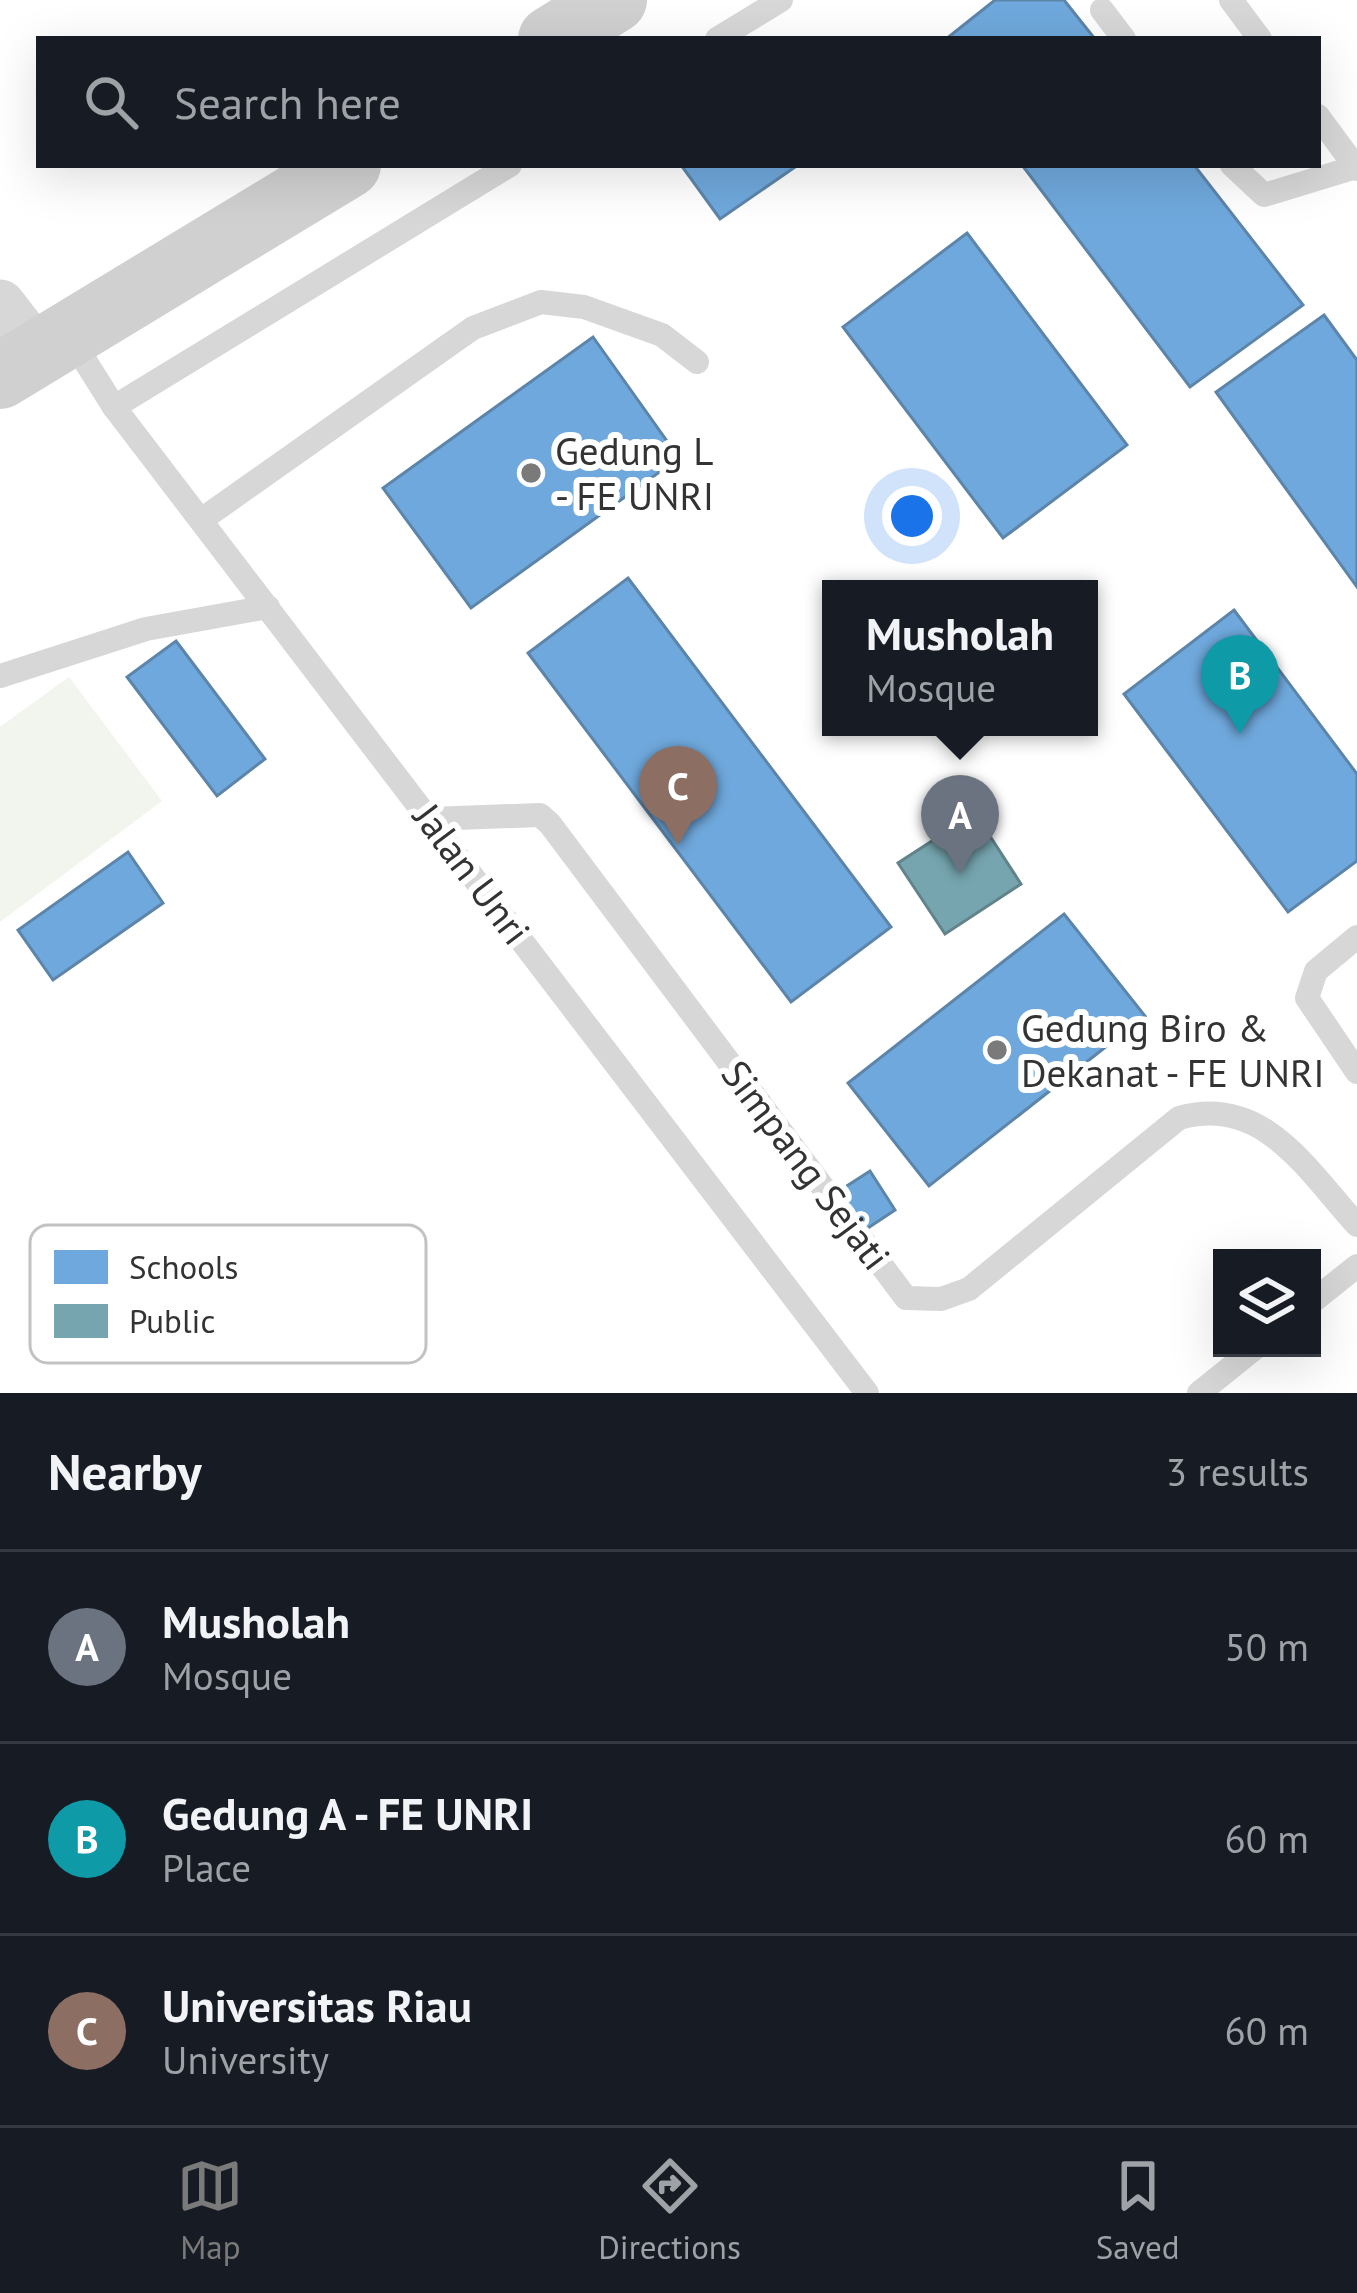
<!DOCTYPE html>
<html lang="en">
<head>
<meta charset="utf-8">
<style>
	:root { --surface:#171b24; --page:#20242c; --text:#f1f3f6; --muted:#9ea1a6; --line:#363941; --accent:#7a7a7a }
	body { margin:0; font-family:"PT Sans",sans-serif; background:var(--page); color:var(--text) }
	.controls { position:absolute; right:36px; bottom:36px; display:grid; overflow:hidden; border-radius:0px; box-shadow:0 12px 48px #0002 }
	.controls button { width:108px; height:108px; display:grid; place-items:center; padding:0; border:0; border-bottom:3px solid var(--line); background:var(--surface); color:var(--text); font:60px sans-serif }
	.you { position:absolute; left:912px; top:516px; width:42px; height:42px; margin:-30px; border:9px solid #fff; border-radius:50%; background:#1a73e8; box-shadow:0 0 0 18px #1a73e833 }
	.badge { display:grid; place-items:center; width:78px; height:78px; border-radius:50%; background:var(--accent); color:#fff; font-size:39px; font-weight:700 }
	.pin { position:absolute; translate:-50% -99px; filter:drop-shadow(0 3px 6px #0008) }
	.pin::after { content:''; position:absolute; top:63px; width:42px; height:36px; background:inherit; clip-path:polygon(0 0,100% 0,50% 100%) }
	.popup { position:absolute; left:822px; top:580px; width:276px; height:156px; box-sizing:border-box; display:grid; place-content:center; border-radius:0px; background:var(--surface); filter:drop-shadow(0 3px 9px #0005); font-size:39px; white-space:nowrap; color:var(--muted) }
	.popup b { font-size:45px; color:var(--text) }
	.popup::after { content:''; position:absolute; left:50%; top:100%; margin-left:-24px; border:24px solid transparent; border-top-color:var(--surface) }
	.list { margin:0; padding:0; list-style:none }
	h2 { display:flex; justify-content:space-between; align-items:center; height:156px; margin:0; padding:0 48px; font-size:51px }
	h2 small { font-size:39px; font-weight:400; color:var(--muted) }
	.list li { display:grid; grid-template-columns:78px 1fr auto; gap:36px; align-items:center; box-sizing:border-box; height:192px; padding:0 48px; border-top:3px solid var(--line) }
	.list b { display:block; font-size:45px; white-space:nowrap }
	.list p { margin:0; font-size:39px; white-space:nowrap; color:var(--muted) }
	.list em { font-size:39px; font-style:normal; color:var(--muted) }
	.icon { flex:none; width:66px; height:66px; fill:none; stroke:currentColor; stroke-width:2; stroke-linecap:round; stroke-linejoin:round }
	.map { position:relative; flex:none; width:1357px; height:1393px; overflow:hidden }
	.search { position:absolute; background:var(--surface); box-shadow:0 12px 48px #0002; left:36px; right:36px; top:36px; height:132px; display:flex; align-items:center; gap:30px; box-sizing:border-box; padding:0 42px; border-radius:0px; color:var(--muted); font-size:45px }
	.sheet { height:732px; background:var(--surface) }
	nav { display:flex; justify-content:space-around; align-items:center; box-sizing:border-box; height:168px; border-top:3px solid var(--line); background:var(--surface); font-size:33px; color:var(--muted) }
	nav a { display:grid; justify-items:center; gap:6px }
	nav .on { color:var(--accent) }
	.map>svg:first-child { display:block }
	.green { fill:#f1f5ed }
	.schools { fill:#6fa8dc; stroke:#5d85a9; stroke-width:3 }
	.public { fill:#76a5af; stroke:#62838a; stroke-width:3 }
	.lines { fill:none; stroke-linecap:round; stroke-linejoin:round }
	.lane { stroke:#d7d7d7; stroke-width:24 }
	.street { stroke:#d7d7d7; stroke-width:51 }
	.secondary { stroke:#d0d0d0; stroke-width:66 }
	.poi-dot { fill:#7a7a7a; stroke:#fff; stroke-width:4.5 }
	.labels { text-anchor:middle; stroke-width:12; stroke-linejoin:round; paint-order:stroke }
	.poi-label { font-size:39px; fill:#333; stroke:#fff; text-anchor:start }
	.street-label { font-size:39px; fill:#333; stroke:#fff }
	.key { fill:#fff; stroke:#c2c2c2; stroke-width:3 }
	.key-label { font-size:33px; fill:#333 }
</style>
</head>
<body>
<div class="map">
<svg width="1357" height="1393" viewBox="0 0 1357 1393">
	<rect width="100%" height="100%" fill="#fff"/>
	<path class="green" d="M69,677L162,801L0,922V727Z"/>
	<g class="schools">
		<path d="M995,0H1064L1095,39H946Z"/>
		<path d="M681,165H798L720,219Z"/>
		<path d="M1022,165H1194L1303,305L1190,387Z"/>
		<path d="M967,233L1127,445L1003,538L843,327Z"/>
		<path d="M1324,315L1357,360V587L1216,392Z"/>
		<path d="M593,337L679,458L471,608L383,488Z"/>
		<path d="M628,578L891,927L791,1002L528,653Z"/>
		<path d="M1234,610L1357,774V861L1288,912L1124,694Z"/>
		<path d="M176,641L265,759L217,796L127,677Z"/>
		<path d="M128,852L163,903L53,980L18,930Z"/>
		<path d="M1064,914L1145,1016L929,1186L848,1083Z"/>
		<path d="M870,1171L895,1210L865,1230L839,1191Z"/>
	</g>
	<path class="public" d="M975,813L1021,884L945,934L898,863Z"/>
	<g class="lines">
		<g class="lane">
			<path d="M1231,0L1260,39"/>
			<path d="M1102,10L1124,39"/>
			<path d="M717,39L781,0"/>
			<path d="M1318,116L1357,169"/>
			<path d="M1232,165L1264,195L1356,167"/>
			<path d="M70,337L114,407L867,1393"/>
			<path d="M114,407L510,165"/>
			<path d="M201,520L473,328L541,302L584,307L662,335L697,362"/>
			<path d="M0,676L146,629L268,607"/>
			<path d="M430,819L540,815L550,824L906,1298L941,1299L969,1289L1179,1118C1263,1094 1307,1170 1357,1225"/>
			<path d="M1357,937L1316,971L1307,998L1357,1072"/>
			<path d="M1312,1302L1357,1266"/>
			<path d="M1199,1393L1255,1348"/>
		</g>
		<path class="street" d="M0,305L38,354"/>
		<g class="secondary">
			<path d="M551,39L614,0"/>
			<path d="M0,376L348,165"/>
		</g>
	</g>
	<g class="poi-dot">
		<circle cx="531" cy="473" r="12"/>
		<circle cx="997" cy="1050" r="12"/>
	</g>
	<g class="labels">
		<g class="poi-label">
			<text x="555" y="465">Gedung L<tspan x="555" dy="45">- FE UNRI</tspan></text>
			<text x="1021" y="1042">Gedung Biro &amp;<tspan x="1021" dy="45">Dekanat - FE UNRI</tspan></text>
		</g>
		<g class="street-label">
			<text transform="translate(472 874) rotate(53)" y="14">Jalan Unri</text>
			<text transform="translate(806 1165) rotate(53)" y="14">Simpang Sejati</text>
		</g>
	</g>
	<rect x="30" y="1225" width="396" height="138" rx="18" class="key"/>
	<rect x="54" y="1250" width="54" height="34" fill="#6fa8dc"/>
	<rect x="54" y="1304" width="54" height="34" fill="#76a5af"/>
	<g class="key-label">
		<text x="129" y="1279">Schools</text>
		<text x="129" y="1333">Public</text>
	</g>
</svg>
<div class="controls">
<button><svg class="icon" aria-label="layers" viewBox="0 0 24 24"><path d="M12 4l9 5-9 5-9-5zM3 14l9 5 9-5"/></svg></button>
</div>
<div class="you"></div>
<div class="pin badge" style="left:960px;top:874px;background:#6b7280">A</div>
<div class="popup"><b>Musholah</b>Mosque</div>
<div class="pin badge" style="left:1240px;top:734px;background:#0f9aa8">B</div>
<div class="pin badge" style="left:678px;top:845px;background:#8d6e63">C</div>
<div class="search"><svg class="icon" aria-label="search" viewBox="0 0 24 24"><circle cx="10" cy="10" r="6"/><path d="M15 15l6 6"/></svg>Search here</div>
</div>
<section class="sheet">
<h2>Nearby<small>3 results</small></h2>
<ul class="list">
<li><span class="badge" style="background:#6b7280">A</span><div><b>Musholah</b><p>Mosque</p></div><em>50 m</em></li>
<li><span class="badge" style="background:#0f9aa8">B</span><div><b>Gedung A - FE UNRI</b><p>Place</p></div><em>60 m</em></li>
<li><span class="badge" style="background:#8d6e63">C</span><div><b>Universitas Riau</b><p>University</p></div><em>60 m</em></li>
</ul>
</section>
<nav>
<a class="on"><svg class="icon" aria-label="map" viewBox="0 0 24 24"><path d="M3 6l6-2 6 2 6-2v14l-6 2-6-2-6 2zM9 4v14M15 6v14"/></svg>Map</a>
<a><svg class="icon" aria-label="directions" viewBox="0 0 24 24"><path d="M12 3l9 9-9 9-9-9zM9 14v-3h6M13 9l2 2-2 2"/></svg>Directions</a>
<a><svg class="icon" aria-label="saved" viewBox="0 0 24 24"><path d="M7 4h10v16l-5-4-5 4z"/></svg>Saved</a>
</nav>
</body>
</html>
